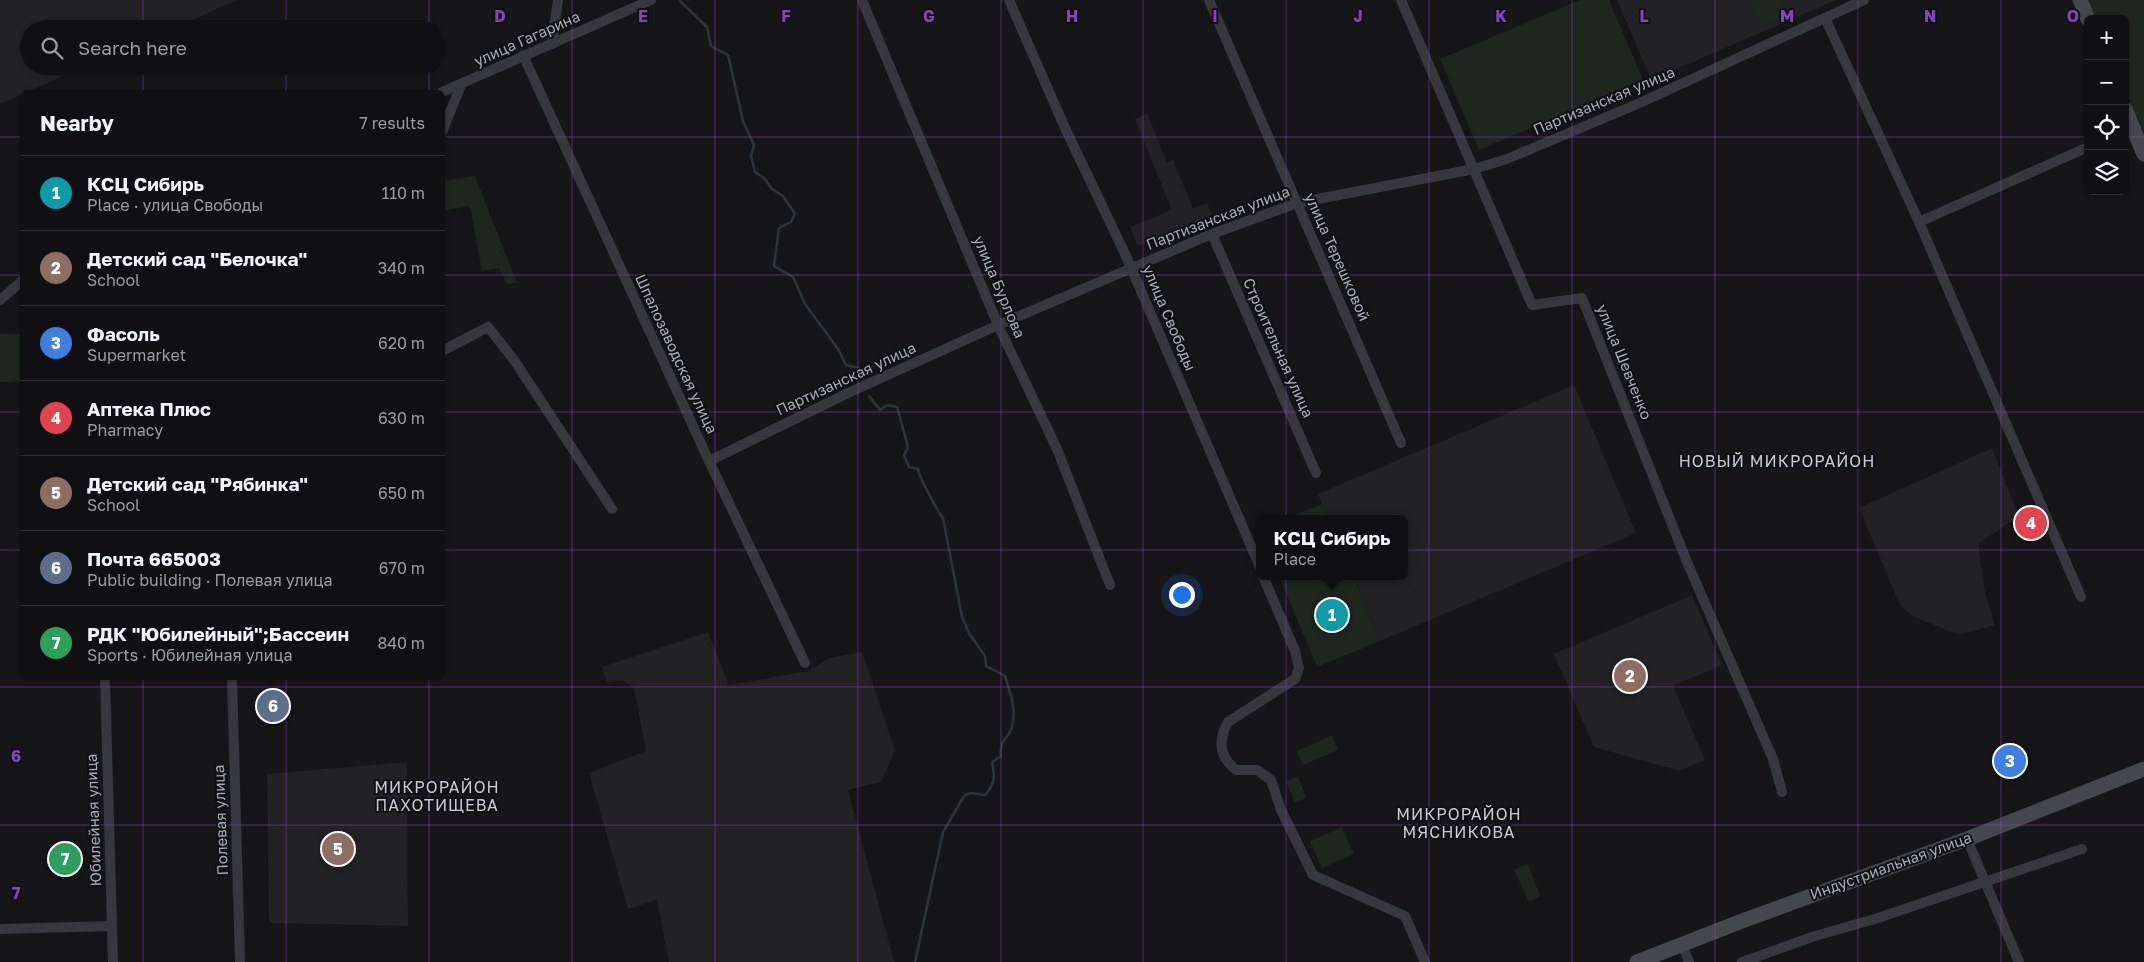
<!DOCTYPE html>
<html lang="en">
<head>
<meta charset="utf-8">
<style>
	:root { --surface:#101012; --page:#1e1e20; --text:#f1f3f6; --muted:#9c9d9f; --line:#303032; --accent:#8c9099 }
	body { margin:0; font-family:"Golos Text",sans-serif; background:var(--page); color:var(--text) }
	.controls { position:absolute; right:15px; top:15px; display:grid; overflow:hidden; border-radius:8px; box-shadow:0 1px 4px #0004 }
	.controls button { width:45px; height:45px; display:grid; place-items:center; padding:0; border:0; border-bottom:1px solid var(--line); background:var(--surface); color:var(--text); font:25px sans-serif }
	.you { position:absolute; left:1181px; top:594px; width:18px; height:18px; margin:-12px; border:4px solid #fff; border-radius:50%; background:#1a73e8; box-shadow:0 0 0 8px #1a73e833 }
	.badge { display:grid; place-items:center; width:32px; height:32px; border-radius:50%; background:var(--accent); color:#fff; font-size:16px; font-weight:700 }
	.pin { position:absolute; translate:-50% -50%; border:2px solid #fff; box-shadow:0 1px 5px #0006 }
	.popup { position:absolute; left:1256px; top:515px; width:152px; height:65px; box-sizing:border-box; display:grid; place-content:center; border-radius:8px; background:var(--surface); filter:drop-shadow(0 1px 4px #0005); font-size:16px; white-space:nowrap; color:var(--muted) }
	.popup b { font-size:19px; color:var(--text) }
	.popup::after { content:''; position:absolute; left:50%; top:100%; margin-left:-10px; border:10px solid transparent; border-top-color:var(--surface) }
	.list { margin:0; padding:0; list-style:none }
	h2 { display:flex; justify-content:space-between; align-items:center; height:65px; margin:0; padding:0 20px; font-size:21px }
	h2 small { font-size:16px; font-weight:400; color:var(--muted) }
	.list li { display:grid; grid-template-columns:32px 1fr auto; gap:15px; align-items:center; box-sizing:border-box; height:75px; padding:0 20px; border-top:1px solid var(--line) }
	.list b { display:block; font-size:19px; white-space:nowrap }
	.list p { margin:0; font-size:16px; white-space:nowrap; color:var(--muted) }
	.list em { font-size:16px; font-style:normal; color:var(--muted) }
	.icon { flex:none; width:28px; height:28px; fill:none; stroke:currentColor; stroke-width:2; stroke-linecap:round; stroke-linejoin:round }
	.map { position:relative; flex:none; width:2144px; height:962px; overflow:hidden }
	.search { position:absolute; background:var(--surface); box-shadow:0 1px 4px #0004; left:20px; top:20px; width:425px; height:55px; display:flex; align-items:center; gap:12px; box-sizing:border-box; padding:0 18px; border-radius:28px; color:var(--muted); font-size:19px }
	.panel { position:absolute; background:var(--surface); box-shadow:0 1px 4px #0004; left:20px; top:90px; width:425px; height:590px; border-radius:8px }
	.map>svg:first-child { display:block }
	.built { fill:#222225 }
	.green { fill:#1e261f }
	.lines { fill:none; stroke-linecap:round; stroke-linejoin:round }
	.stream { stroke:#2c353c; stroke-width:2.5 }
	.street { stroke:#37383d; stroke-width:10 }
	.secondary { stroke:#45474d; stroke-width:15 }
	.grid { fill:none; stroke:#8446be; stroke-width:1; stroke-opacity:0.55 }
	.labels { text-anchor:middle; stroke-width:4; stroke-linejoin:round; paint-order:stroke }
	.street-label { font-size:15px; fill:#a8adb8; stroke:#111113 }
	.neighbourhood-label { font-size:16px; letter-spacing:1px; fill:#c9ccd4; stroke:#111113 }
	.grid-label { font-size:16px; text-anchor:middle; font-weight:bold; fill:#8446be; stroke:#111113; stroke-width:4; stroke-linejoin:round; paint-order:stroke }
</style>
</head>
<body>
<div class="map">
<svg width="2144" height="962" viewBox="0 0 2144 962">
	<rect width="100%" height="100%" fill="#161618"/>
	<g class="built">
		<path d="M0,0H237L172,29H29V66H86L0,104Z"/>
		<path d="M1617,0H1836L1651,80Z"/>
		<path d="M1147,114L1167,162L1173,160L1193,208L1207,203L1212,215L1138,246L1130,227L1172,210L1135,119Z"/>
		<path d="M1574,385L1636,533L1380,641L1353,576H1404V519H1328L1318,494Z"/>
		<path d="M1992,448L2019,516L1978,544L1985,592L1995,625L1959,635L1912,616L1900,605L1859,508Z"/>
		<path d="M1692,595L1722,665L1673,686L1705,760L1679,771L1594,747L1554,654Z"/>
		<path d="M708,632L729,685L808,671L830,658L862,652L895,751L881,782L848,790L894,962H669L657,900L628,909L589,773L646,751L634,688L623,681L607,682L602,667Z"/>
		<path d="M407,762L408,926L269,923L267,774Z"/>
	</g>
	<g class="green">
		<path d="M1580,0H1609L1643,80L1479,150L1440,59Z"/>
		<path d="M1749,0H1782L1789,15L1762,27Z"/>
		<path d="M2086,0H2144V134L2125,90V19H2095Z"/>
		<path d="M475,176L517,283L507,284L499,268L482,271L470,206L443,211V181Z"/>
		<rect x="0" y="334" width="22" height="48"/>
		<path d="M1322,504L1328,519H1286Z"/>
		<path d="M1279,576H1353L1380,641L1317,667Z"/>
		<path d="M1332,735L1338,750L1303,765L1297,751Z"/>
		<path d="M1298,777L1306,798L1295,803L1286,781Z"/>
		<path d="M1342,827L1354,854L1322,868L1310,841Z"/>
		<path d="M1528,864L1540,896L1529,902L1514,870Z"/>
	</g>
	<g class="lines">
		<g class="stream">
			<path d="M680,1L707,27L711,46L728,55L743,121L754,145L751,156L755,172L765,179L772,189L783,196L795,214L791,222L779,228L774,266L793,277L805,304L838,349L846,365L860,368"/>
			<path d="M869,396L880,410L887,405L897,407L908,447L904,455L909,467L918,469C919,477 938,512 943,518L962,617L969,633L985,656L986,666L1005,676C1010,692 1017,710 1012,727C1008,740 999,739 1001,756L992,762C995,776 995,785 985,795L970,793L964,796L943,832L915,962"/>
		</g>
		<g class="street">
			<path d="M862,0L998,325L1057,449L1110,585"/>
			<path d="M1009,0L1065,128L1126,256L1260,567"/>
			<path d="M1209,0L1401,443"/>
			<path d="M1401,0L1532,305L1582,298L1687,562L1773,759L1782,792"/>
			<path d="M1825,18L1919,222L2081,597"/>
			<path d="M552,44L558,0"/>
			<path d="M523,55L709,461L805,663"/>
			<path d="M442,92L651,0"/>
			<path d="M442,132L461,85"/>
			<path d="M1919,222L2088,147"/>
			<path d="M1212,234L1316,473"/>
			<path d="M0,300L22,281"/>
			<path d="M442,351L488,327L514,360L612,509"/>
			<path d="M709,461L848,393L998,325L1212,234L1297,203L1474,169L1507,159L1642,102L1864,0"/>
			<path d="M1263,576L1295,651L1299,668L1295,679L1228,722C1218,740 1219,757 1236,770H1257L1271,780L1281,810L1313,875L1405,916L1425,962"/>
			<path d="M105,678L113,962"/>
			<path d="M232,678L240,962"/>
			<path d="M1967,839L2019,962"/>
			<path d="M0,929L112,926"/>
			<path d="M1682,944L1689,962"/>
			<path d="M1742,962L1815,936L1875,919L2082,849"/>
		</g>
		<g class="secondary">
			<path d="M2080,0L2088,19"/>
			<path d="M2125,109L2144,154"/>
			<path d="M1637,962L1742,921L1967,839L2144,769"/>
		</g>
	</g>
	<path class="grid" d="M143,0V29M286,0V29M429,0V29M572,0V962M715,0V962M858,0V962M1001,0V962M1143,0V962M1286,0V962M1429,0V962M1572,0V962M1715,0V962M1858,0V962M2001,0V962M143,66V92M286,66V92M429,66V92M0,137H22M442,137H2088M2125,137H2144M0,275H22M442,275H2144M0,412H22M442,412H2144M0,550H22M442,550H2144M143,678V962M286,678V962M429,678V962M0,687H2144M0,825H2144"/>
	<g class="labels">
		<g class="street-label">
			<text transform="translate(527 39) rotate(-24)" y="5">улица Гагарина</text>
			<text transform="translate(1604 101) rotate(-23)" y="5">Партизанская улица</text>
			<text transform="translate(1218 218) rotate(-21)" y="5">Партизанская улица</text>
			<text transform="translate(1337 257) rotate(66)" y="5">улица Терешковой</text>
			<text transform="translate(999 287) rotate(67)" y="5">улица Бурлова</text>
			<text transform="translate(1169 318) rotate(67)" y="5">улица Свободы</text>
			<text transform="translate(1278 348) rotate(66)" y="5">Строительная улица</text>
			<text transform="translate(676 354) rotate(65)" y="5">Шпалозаводская улица</text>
			<text transform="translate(1624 362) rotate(68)" y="5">улица Шевченко</text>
			<text transform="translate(846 379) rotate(-25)" y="5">Партизанская улица</text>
			<text transform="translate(94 820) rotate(-92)" y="5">Юбилейная улица</text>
			<text transform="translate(221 820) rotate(-92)" y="5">Полевая улица</text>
			<text transform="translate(1891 866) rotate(-20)" y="5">Индустриальная улица</text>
		</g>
		<g class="neighbourhood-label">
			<text x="1777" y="467">НОВЫЙ МИКРОРАЙОН</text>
			<text x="437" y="793">МИКРОРАЙОН<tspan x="437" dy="18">ПАХОТИЩЕВА</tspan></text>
			<text x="1459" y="820">МИКРОРАЙОН<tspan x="1459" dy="18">МЯСНИКОВА</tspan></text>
		</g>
	</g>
	<g class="grid-label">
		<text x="500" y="22">D</text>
		<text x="643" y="22">E</text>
		<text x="786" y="22">F</text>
		<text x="929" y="22">G</text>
		<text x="1072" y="22">H</text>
		<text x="1215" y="22">I</text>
		<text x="1358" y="22">J</text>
		<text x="1501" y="22">K</text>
		<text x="1644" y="22">L</text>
		<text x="1787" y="22">M</text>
		<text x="1930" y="22">N</text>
		<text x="2073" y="22">O</text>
		<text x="16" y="762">6</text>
		<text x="16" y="899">7</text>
	</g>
</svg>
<div class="controls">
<button>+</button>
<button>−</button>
<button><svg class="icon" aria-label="locate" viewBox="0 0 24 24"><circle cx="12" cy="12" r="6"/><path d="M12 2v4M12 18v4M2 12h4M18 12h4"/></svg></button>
<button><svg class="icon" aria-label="layers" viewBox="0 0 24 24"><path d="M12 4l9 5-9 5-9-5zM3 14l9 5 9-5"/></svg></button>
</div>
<div class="you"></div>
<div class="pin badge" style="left:1332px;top:615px;background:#0f9aa8">1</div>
<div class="popup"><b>КСЦ Сибирь</b>Place</div>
<div class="pin badge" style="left:1630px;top:676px;background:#8d6e63">2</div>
<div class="pin badge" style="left:2010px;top:761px;background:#3f7fe0">3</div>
<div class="pin badge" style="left:2031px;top:523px;background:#e0444e">4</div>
<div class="pin badge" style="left:338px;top:849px;background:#8d6e63">5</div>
<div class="pin badge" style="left:273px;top:706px;background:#5c6f8a">6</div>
<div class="pin badge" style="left:65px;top:859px;background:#2e9e5b">7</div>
<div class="search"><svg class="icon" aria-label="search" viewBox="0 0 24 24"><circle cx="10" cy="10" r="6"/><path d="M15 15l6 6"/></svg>Search here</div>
<section class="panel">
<h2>Nearby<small>7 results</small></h2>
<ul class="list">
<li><span class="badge" style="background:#0f9aa8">1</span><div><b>КСЦ Сибирь</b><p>Place · улица Свободы</p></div><em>110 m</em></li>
<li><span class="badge" style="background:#8d6e63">2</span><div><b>Детский сад &quot;Белочка&quot;</b><p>School</p></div><em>340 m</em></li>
<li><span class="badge" style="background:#3f7fe0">3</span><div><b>Фасоль</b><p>Supermarket</p></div><em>620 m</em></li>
<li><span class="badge" style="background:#e0444e">4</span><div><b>Аптека Плюс</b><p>Pharmacy</p></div><em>630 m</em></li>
<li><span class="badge" style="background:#8d6e63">5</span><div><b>Детский сад &quot;Рябинка&quot;</b><p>School</p></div><em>650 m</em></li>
<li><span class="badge" style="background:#5c6f8a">6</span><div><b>Почта 665003</b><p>Public building · Полевая улица</p></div><em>670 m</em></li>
<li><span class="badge" style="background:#2e9e5b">7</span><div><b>РДК &quot;Юбилейный&quot;;Бассеин</b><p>Sports · Юбилейная улица</p></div><em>840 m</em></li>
</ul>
</section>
</div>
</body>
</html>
